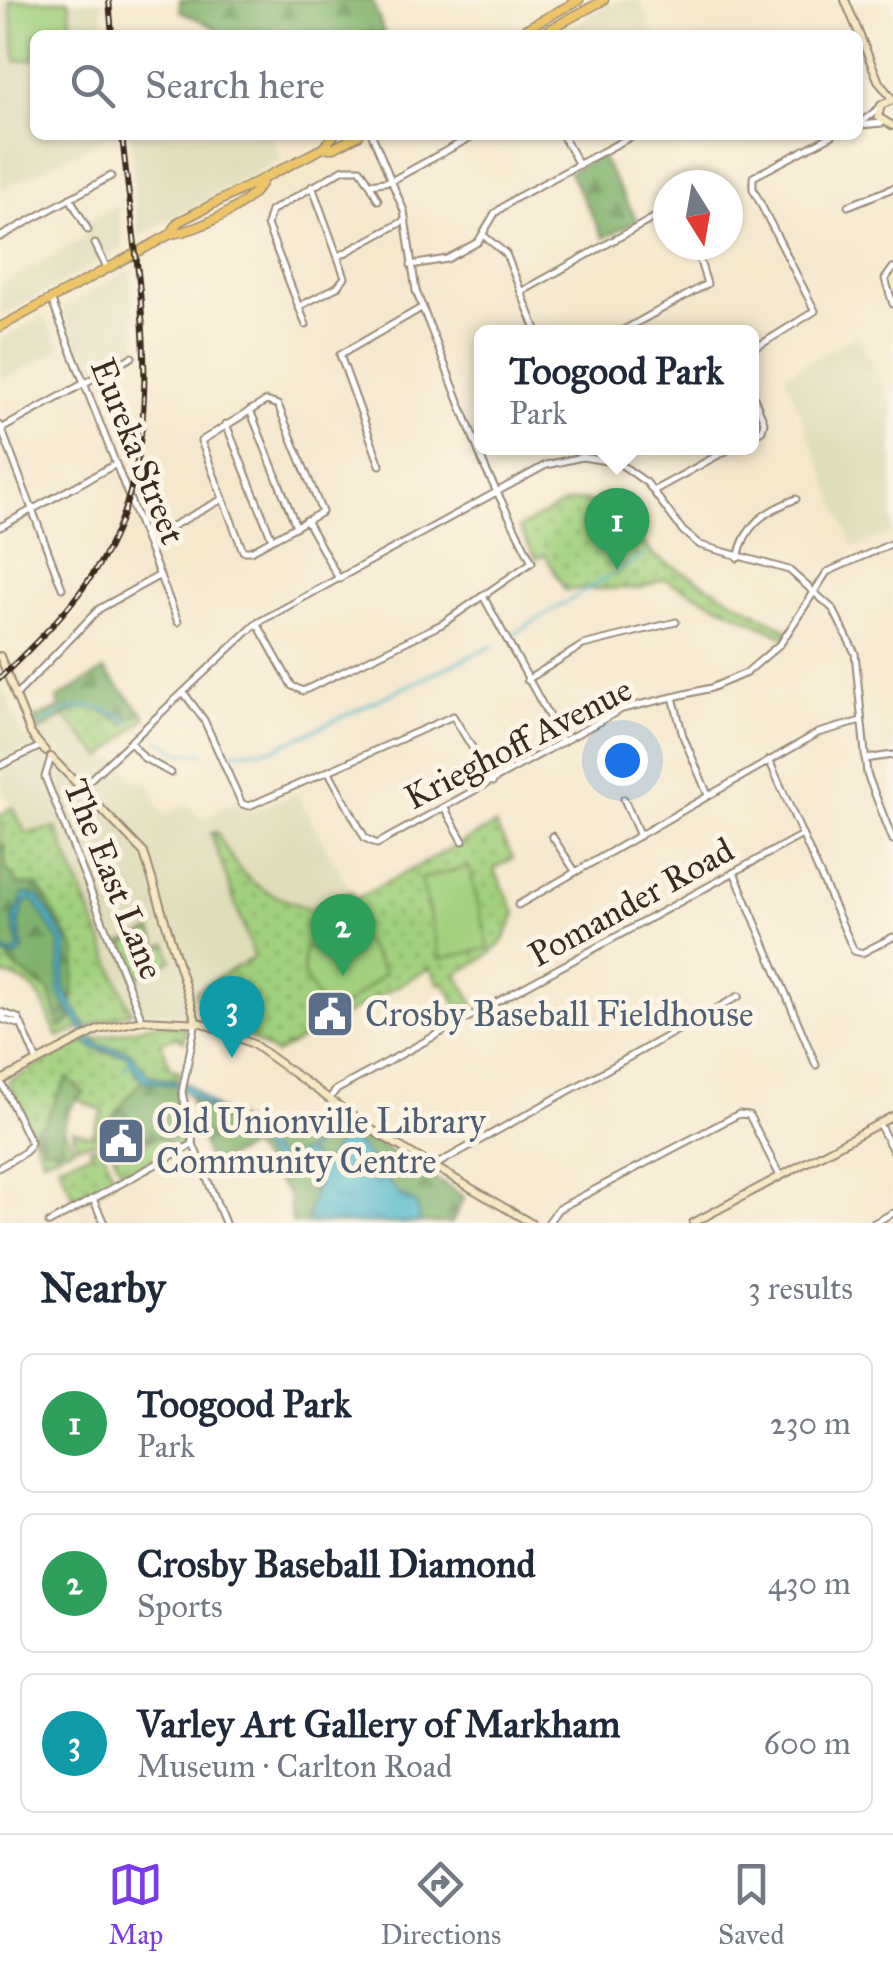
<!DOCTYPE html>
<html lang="en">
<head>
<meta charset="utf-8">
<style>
	:root { --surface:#fff; --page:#f6f6f7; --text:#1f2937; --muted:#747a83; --line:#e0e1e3; --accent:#7c3aed }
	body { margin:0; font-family:"IM FELL Great Primer",serif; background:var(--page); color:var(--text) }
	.compass { position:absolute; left:653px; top:170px; width:90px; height:90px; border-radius:50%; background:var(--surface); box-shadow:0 2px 8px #0004; rotate:169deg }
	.you { position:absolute; left:622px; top:760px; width:35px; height:35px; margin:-25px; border:8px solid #fff; border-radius:50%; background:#1a73e8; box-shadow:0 0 0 15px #1a73e833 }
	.badge { display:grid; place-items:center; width:65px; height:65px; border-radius:50%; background:var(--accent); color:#fff; font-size:32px; font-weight:700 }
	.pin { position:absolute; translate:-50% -82px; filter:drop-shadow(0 2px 5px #0008) }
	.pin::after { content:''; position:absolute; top:52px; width:35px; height:30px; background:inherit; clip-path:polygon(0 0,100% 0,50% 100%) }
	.popup { position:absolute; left:474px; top:325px; width:285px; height:130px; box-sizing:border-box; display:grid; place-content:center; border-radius:15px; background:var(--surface); filter:drop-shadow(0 2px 8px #0005); font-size:32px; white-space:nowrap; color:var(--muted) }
	.popup b { font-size:38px; color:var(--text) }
	.popup::after { content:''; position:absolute; left:50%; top:100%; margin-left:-20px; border:20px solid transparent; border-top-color:var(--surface) }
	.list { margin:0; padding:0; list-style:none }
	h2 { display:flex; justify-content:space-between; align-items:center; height:130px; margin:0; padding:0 40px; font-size:42px }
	h2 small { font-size:32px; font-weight:400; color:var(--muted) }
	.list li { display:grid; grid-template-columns:65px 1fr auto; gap:30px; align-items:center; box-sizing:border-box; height:140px; margin:0 20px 20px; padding:0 20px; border:2px solid var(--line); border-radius:15px }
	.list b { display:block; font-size:38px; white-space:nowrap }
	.list p { margin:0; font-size:32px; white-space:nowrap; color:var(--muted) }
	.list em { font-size:32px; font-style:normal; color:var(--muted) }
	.icon { flex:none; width:55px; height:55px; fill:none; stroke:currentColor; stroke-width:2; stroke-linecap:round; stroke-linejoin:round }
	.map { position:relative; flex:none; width:893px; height:1223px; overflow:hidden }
	.search { position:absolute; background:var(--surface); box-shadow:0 2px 8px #0004; left:30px; right:30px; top:30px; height:110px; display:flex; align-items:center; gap:25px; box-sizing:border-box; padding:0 35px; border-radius:15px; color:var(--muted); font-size:38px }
	.sheet { height:610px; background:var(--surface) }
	nav { display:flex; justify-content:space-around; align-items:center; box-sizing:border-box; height:140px; border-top:2px solid var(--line); background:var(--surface); font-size:28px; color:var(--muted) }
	nav a { display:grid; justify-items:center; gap:5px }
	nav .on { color:var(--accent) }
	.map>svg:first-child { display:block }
	.built { fill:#e0ddbb }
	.grass { fill:url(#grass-dots); stroke:#6e7d4e; stroke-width:2.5 }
	.forest { fill:url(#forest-firs); stroke:#5e6e46; stroke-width:2.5 }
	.pitch { fill:#a1d07e; stroke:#6e7d4e; stroke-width:2.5 }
	.water { fill:url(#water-ripples); stroke:#467176; stroke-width:2.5 }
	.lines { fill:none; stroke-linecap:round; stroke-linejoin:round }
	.stream { stroke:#50b8ce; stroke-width:2.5 }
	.minor-casing { stroke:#988976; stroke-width:9 }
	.tertiary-casing { stroke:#988976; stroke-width:9 }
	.secondary-casing { stroke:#988976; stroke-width:10 }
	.primary-casing { stroke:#988976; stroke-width:11 }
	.minor { stroke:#fff; stroke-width:5 }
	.tertiary { stroke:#fff; stroke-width:5 }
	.secondary { stroke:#f7e8c3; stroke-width:6 }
	.primary { stroke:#ecc669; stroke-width:8 }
	.rail-casing { stroke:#3b2a1e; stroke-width:6 }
	.rail { stroke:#fcf5e5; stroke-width:2.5; stroke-dasharray:8; stroke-linecap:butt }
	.labels { text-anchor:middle; stroke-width:10; stroke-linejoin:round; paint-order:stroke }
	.street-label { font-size:35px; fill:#3b2a1e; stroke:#fcf5e5 }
	.service-label { font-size:35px; fill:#4e5e75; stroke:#fcf5e5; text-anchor:start }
</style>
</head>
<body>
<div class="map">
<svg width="893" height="1223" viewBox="0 0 893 1223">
	<defs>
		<pattern id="grass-dots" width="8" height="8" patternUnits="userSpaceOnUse" patternTransform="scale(2.5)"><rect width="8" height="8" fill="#a1d07e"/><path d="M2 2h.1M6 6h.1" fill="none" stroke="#84a967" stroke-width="1.8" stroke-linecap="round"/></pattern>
		<pattern id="forest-firs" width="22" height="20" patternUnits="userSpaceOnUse" patternTransform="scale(2.5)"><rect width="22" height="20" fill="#80b26d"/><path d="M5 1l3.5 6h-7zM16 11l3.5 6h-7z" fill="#6a9159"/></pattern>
		<pattern id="water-ripples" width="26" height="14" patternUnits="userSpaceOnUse" patternTransform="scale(2.5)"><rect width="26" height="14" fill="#50b8ce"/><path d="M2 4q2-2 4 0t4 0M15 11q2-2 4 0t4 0" fill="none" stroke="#4496a7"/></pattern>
	</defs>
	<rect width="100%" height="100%" fill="#fcf5e5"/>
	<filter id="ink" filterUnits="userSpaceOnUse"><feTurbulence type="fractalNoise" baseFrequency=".01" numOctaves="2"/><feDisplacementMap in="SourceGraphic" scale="20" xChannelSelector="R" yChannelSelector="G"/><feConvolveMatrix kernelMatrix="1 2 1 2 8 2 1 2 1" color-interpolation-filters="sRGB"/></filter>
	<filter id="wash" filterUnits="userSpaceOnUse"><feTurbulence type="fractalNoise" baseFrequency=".0048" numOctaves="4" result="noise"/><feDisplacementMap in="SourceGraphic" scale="40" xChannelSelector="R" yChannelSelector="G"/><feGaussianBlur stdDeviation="2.25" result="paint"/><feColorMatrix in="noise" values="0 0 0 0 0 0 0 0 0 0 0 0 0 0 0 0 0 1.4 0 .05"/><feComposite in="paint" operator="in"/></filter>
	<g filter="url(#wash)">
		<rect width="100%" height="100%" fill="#f5e8cd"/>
		<g class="built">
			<path d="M0,0H101L105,35H35V135H113L0,190Z"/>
			<path d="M619,0H640L654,35H555Z"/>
			<path d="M131,135H269L281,158L138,237Z"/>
			<path d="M119,205L123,248L0,317V284L86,237L83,223Z"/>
			<path d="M130,269L137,347L88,374L62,308Z"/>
			<path d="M45,316L62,350L0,381V340Z"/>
			<path d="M858,335L893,406V532L853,547L785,374Z"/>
			<path d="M0,682L24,739L64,716L103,758L120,760L133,776L150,784L163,816L187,804L203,819L235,803L249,812L296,794L351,892L311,909L267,894L236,871L217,832L211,834L255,957L195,991L185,1015L131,1012L54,819L56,828L26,833L0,786V771L31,757L28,751L0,763Z"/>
		</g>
		<g class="grass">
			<path d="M585,500L625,518L653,555L789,631L785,637L664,579L641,588L565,590L545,555L536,559L519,528L565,503Z"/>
			<path d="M95,707L125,723L141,711L146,717L103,758L64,716L76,708Z"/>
			<path d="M12,807L26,833L56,828L131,1012L58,1037C40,1003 44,983 0,974V815Z"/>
			<path d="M495,825L513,858L494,869L516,913C503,951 490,955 457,974L477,1010L464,1018L444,982L439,984L430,968L275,1054L229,1024L200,1014L195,991L254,957L211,833L217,832C242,883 258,891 311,909L351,892L356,899Z"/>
			<path d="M152,931L159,947L167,944L172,960L135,978L122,943Z"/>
			<path d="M154,1024L186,1027L184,1041L177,1037L161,1042L171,1069L180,1071L178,1081L149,1076L120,1048L102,1047L93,1039Z"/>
			<path d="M85,1040L104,1053L126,1055L142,1080L112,1119L137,1135L182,1139L183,1133L182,1146L123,1174C102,1135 120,1139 77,1145L72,1130L92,1136L103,1111L76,1099L84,1093L67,1078L55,1102L54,1150L61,1147L62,1126L74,1147L43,1159L9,1082Z"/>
			<path d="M101,1145L115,1180L77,1203L58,1164L92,1153L90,1148Z"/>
		</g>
		<g class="forest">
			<path d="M180,0H372L385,35H220L214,27L180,11Z"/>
			<path d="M600,155L637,220L604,238L569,172Z"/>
			<path d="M104,670L141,711L125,724C87,695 75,710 40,731L32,720L60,708L57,699Z"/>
			<path d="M0,844L5,847L6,868L19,885H38L77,953L70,1021L60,1027L50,992L12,965L0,943Z"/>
			<path d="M67,1078L84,1093C66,1106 63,1128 61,1148H44L33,1130L44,1123Z"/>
			<path d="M172,1078L178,1081L182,1139L167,1142L159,1136L150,1141L137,1135L125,1138L123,1125L111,1119L142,1080L152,1083Z"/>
			<path d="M189,1096L236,1129L292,1140L306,1138L321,1126L326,1111L464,1197L452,1223H292L289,1196L250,1147L209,1165Z"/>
		</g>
		<g class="pitch">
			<path d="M10,0H69L72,35H35V59L16,61Z"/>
			<path d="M469,867L489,948L440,959L421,879Z"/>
			<path d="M338,934L364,941L385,973L328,1020L303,973L304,950Z"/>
		</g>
		<path class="water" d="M24,894L39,896L67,942L64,989L96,1044L129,1051L149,1076L189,1085L214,1107L247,1125L280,1161L304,1152L324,1130C353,1129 379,1170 396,1191C400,1196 410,1199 416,1204L420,1223H306L316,1184L313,1180L339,1141L334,1133L323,1134L307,1155L317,1160L308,1177L269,1161L253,1138L176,1086L142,1080L126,1055L92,1048L59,993L60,942L33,899L24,903L19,925L23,951L16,957L0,955V951L14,953L19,947L13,921Z"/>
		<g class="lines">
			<g class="stream">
				<path d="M510,636L644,555"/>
				<path d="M40,725C75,701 95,701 132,723"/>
				<path d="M159,739L181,753H204"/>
				<path d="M232,752L274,749L492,646"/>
				<path d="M124,1071L132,1060"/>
			</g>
		</g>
	</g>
	<g filter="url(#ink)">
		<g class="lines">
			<g class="minor-casing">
				<g id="minor">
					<path d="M858,125L878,109"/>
					<path d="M861,125L882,123"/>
					<path d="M562,135L579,165"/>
					<path d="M370,184L378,200"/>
					<path d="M70,198L88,230"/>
					<path d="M848,206L893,188"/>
					<path d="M483,235L506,254L537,332"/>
					<path d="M0,237L111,176"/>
					<path d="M95,244L107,268"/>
					<path d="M339,256L406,220"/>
					<path d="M411,265L447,259L478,242L495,213L514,199L634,135"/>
					<path d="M893,268L885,279L893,304"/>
					<path d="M521,292L668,210"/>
					<path d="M51,299L178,622"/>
					<path d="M298,307L337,287L345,277L312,186"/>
					<path d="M306,325L267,225L271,211L344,169H360L370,184L391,181L475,135"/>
					<path d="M620,332L707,284L695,245"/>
					<path d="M752,350L815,311L753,189V177L833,135"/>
					<path d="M752,393L764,422L762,430L752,436"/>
					<path d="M266,401L278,405L322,512L251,551H243L201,441Z"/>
					<path d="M250,410L296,526"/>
					<path d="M226,424L272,539"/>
					<path d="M0,425L62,588"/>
					<path d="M3,428L132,357"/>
					<path d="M608,459L611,448"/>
					<path d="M380,465L340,355L423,307"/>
					<path d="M653,491L731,448"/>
					<path d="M306,520L339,579"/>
					<path d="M0,527L116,464"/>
					<path d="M146,540L221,500"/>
					<path d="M738,558C745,524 765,511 796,499"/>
					<path d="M483,596L563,742"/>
					<path d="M257,623L292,686L303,691L442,624L532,562L486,470L416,291L404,211L372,135"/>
					<path d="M527,680L583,645L676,622"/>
					<path d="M184,693L204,720L242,804L249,806L453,716L493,782"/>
					<path d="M15,696L99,609L160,575"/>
					<path d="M673,697L683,736L708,795"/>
					<path d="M131,743L144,758L171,773"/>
					<path d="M51,757L45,777L142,1020"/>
					<path d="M865,759L893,755"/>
					<path d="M769,760L854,951L862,953L893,937"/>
					<path d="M0,766L41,746"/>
					<path d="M329,772L365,838L377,844L622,709L711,688L746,673L781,643L827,572L893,543"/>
					<path d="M624,799L640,836"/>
					<path d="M444,807L463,841"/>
					<path d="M552,836L575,871"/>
					<path d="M734,872L816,1065"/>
					<path d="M518,905L818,733L861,721"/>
					<path d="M196,1021L182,1092L193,1144L225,1223"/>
					<path d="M22,1025L4,1020L1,1012L18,1018C25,1032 31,1047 37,1061"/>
					<path d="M0,1080L31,1143L25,1152L0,1167"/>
					<path d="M329,1099L336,1090L802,835"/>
					<path d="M879,1124L893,1151"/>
					<path d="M432,1167L739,996"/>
					<path d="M93,1199L104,1223"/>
					<path d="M49,1223L193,1144"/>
					<path d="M548,1223L558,1209L739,1114L749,1115L780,1176"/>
					<path d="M874,1223L893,1213"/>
				</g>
			</g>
			<g class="tertiary-casing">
				<path id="tertiary" d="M81,788L257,623L546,465L582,457L619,463L647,483L683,531L700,545L789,570L833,609L855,653L867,774L893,840"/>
			</g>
			<g class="secondary-casing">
				<g id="secondary">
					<path d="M845,0L879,82L893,100L881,105L878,117L893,126"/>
					<path d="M0,656L31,734L45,751"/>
					<path d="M51,757L144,853L196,1021"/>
					<path d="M0,1081L98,1030L142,1020L202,1023L253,1044L375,1132L531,1223"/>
					<path d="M693,1223L893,1116"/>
				</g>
			</g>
			<g class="primary-casing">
				<g id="primary">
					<path d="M514,35L579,0"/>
					<path d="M539,35L604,0"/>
					<path d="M323,148L334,135"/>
					<path d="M171,234L178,222L323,148H334L359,135"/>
					<path d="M0,327L171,234C199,230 248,207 262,182"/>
				</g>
			</g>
			<use href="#minor" class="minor"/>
			<use href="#tertiary" class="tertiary"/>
			<use href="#secondary" class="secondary"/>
			<use href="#primary" class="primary"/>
			<g class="rail-casing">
				<g id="rail">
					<path d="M109,0L112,35"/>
					<path d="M0,678C37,642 73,607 100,563C175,438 135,271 122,135"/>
				</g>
			</g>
			<use href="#rail" class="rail"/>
		</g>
	</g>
	<defs>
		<g id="civic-square" transform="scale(2.5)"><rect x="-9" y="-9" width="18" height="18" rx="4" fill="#5c6f8a" stroke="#fcf5e5"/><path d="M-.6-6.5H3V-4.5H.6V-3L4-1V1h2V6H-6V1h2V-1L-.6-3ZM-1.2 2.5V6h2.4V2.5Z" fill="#fff"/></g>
	</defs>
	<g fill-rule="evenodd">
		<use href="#civic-square" x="330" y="1014"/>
		<use href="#civic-square" x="121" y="1141"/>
	</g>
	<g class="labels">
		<g class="street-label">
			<text transform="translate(138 451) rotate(68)" y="12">Eureka Street</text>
			<text transform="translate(518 743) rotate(-27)" y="12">Krieghoff Avenue</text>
			<text transform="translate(114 879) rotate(68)" y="12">The East Lane</text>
			<text transform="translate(631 902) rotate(-29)" y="12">Pomander Road</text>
		</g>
		<g class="service-label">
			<text x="365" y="1026">Crosby Baseball Fieldhouse</text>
			<text x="156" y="1133">Old Unionville Library<tspan x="156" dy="40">Community Centre</tspan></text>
		</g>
	</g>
</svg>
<svg class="compass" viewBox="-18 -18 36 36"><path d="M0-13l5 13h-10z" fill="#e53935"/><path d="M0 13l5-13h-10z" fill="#747a83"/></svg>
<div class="you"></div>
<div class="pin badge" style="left:617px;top:570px;background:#2e9e5b">1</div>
<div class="popup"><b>Toogood Park</b>Park</div>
<div class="pin badge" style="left:343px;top:976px;background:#2e9e5b">2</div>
<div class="pin badge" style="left:232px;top:1058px;background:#0f9aa8">3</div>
<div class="search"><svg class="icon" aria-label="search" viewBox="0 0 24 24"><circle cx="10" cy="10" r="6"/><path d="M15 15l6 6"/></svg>Search here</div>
</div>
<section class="sheet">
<h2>Nearby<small>3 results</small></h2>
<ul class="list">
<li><span class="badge" style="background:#2e9e5b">1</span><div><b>Toogood Park</b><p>Park</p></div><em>230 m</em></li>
<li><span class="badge" style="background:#2e9e5b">2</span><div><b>Crosby Baseball Diamond</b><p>Sports</p></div><em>430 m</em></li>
<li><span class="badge" style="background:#0f9aa8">3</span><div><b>Varley Art Gallery of Markham</b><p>Museum · Carlton Road</p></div><em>600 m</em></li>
</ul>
</section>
<nav>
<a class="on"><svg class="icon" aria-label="map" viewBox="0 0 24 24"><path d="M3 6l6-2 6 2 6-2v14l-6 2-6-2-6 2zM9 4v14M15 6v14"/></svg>Map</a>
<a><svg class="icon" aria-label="directions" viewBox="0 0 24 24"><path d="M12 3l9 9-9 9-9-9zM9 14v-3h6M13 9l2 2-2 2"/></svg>Directions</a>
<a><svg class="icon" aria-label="saved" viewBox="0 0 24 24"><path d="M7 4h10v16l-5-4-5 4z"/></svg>Saved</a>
</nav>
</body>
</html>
